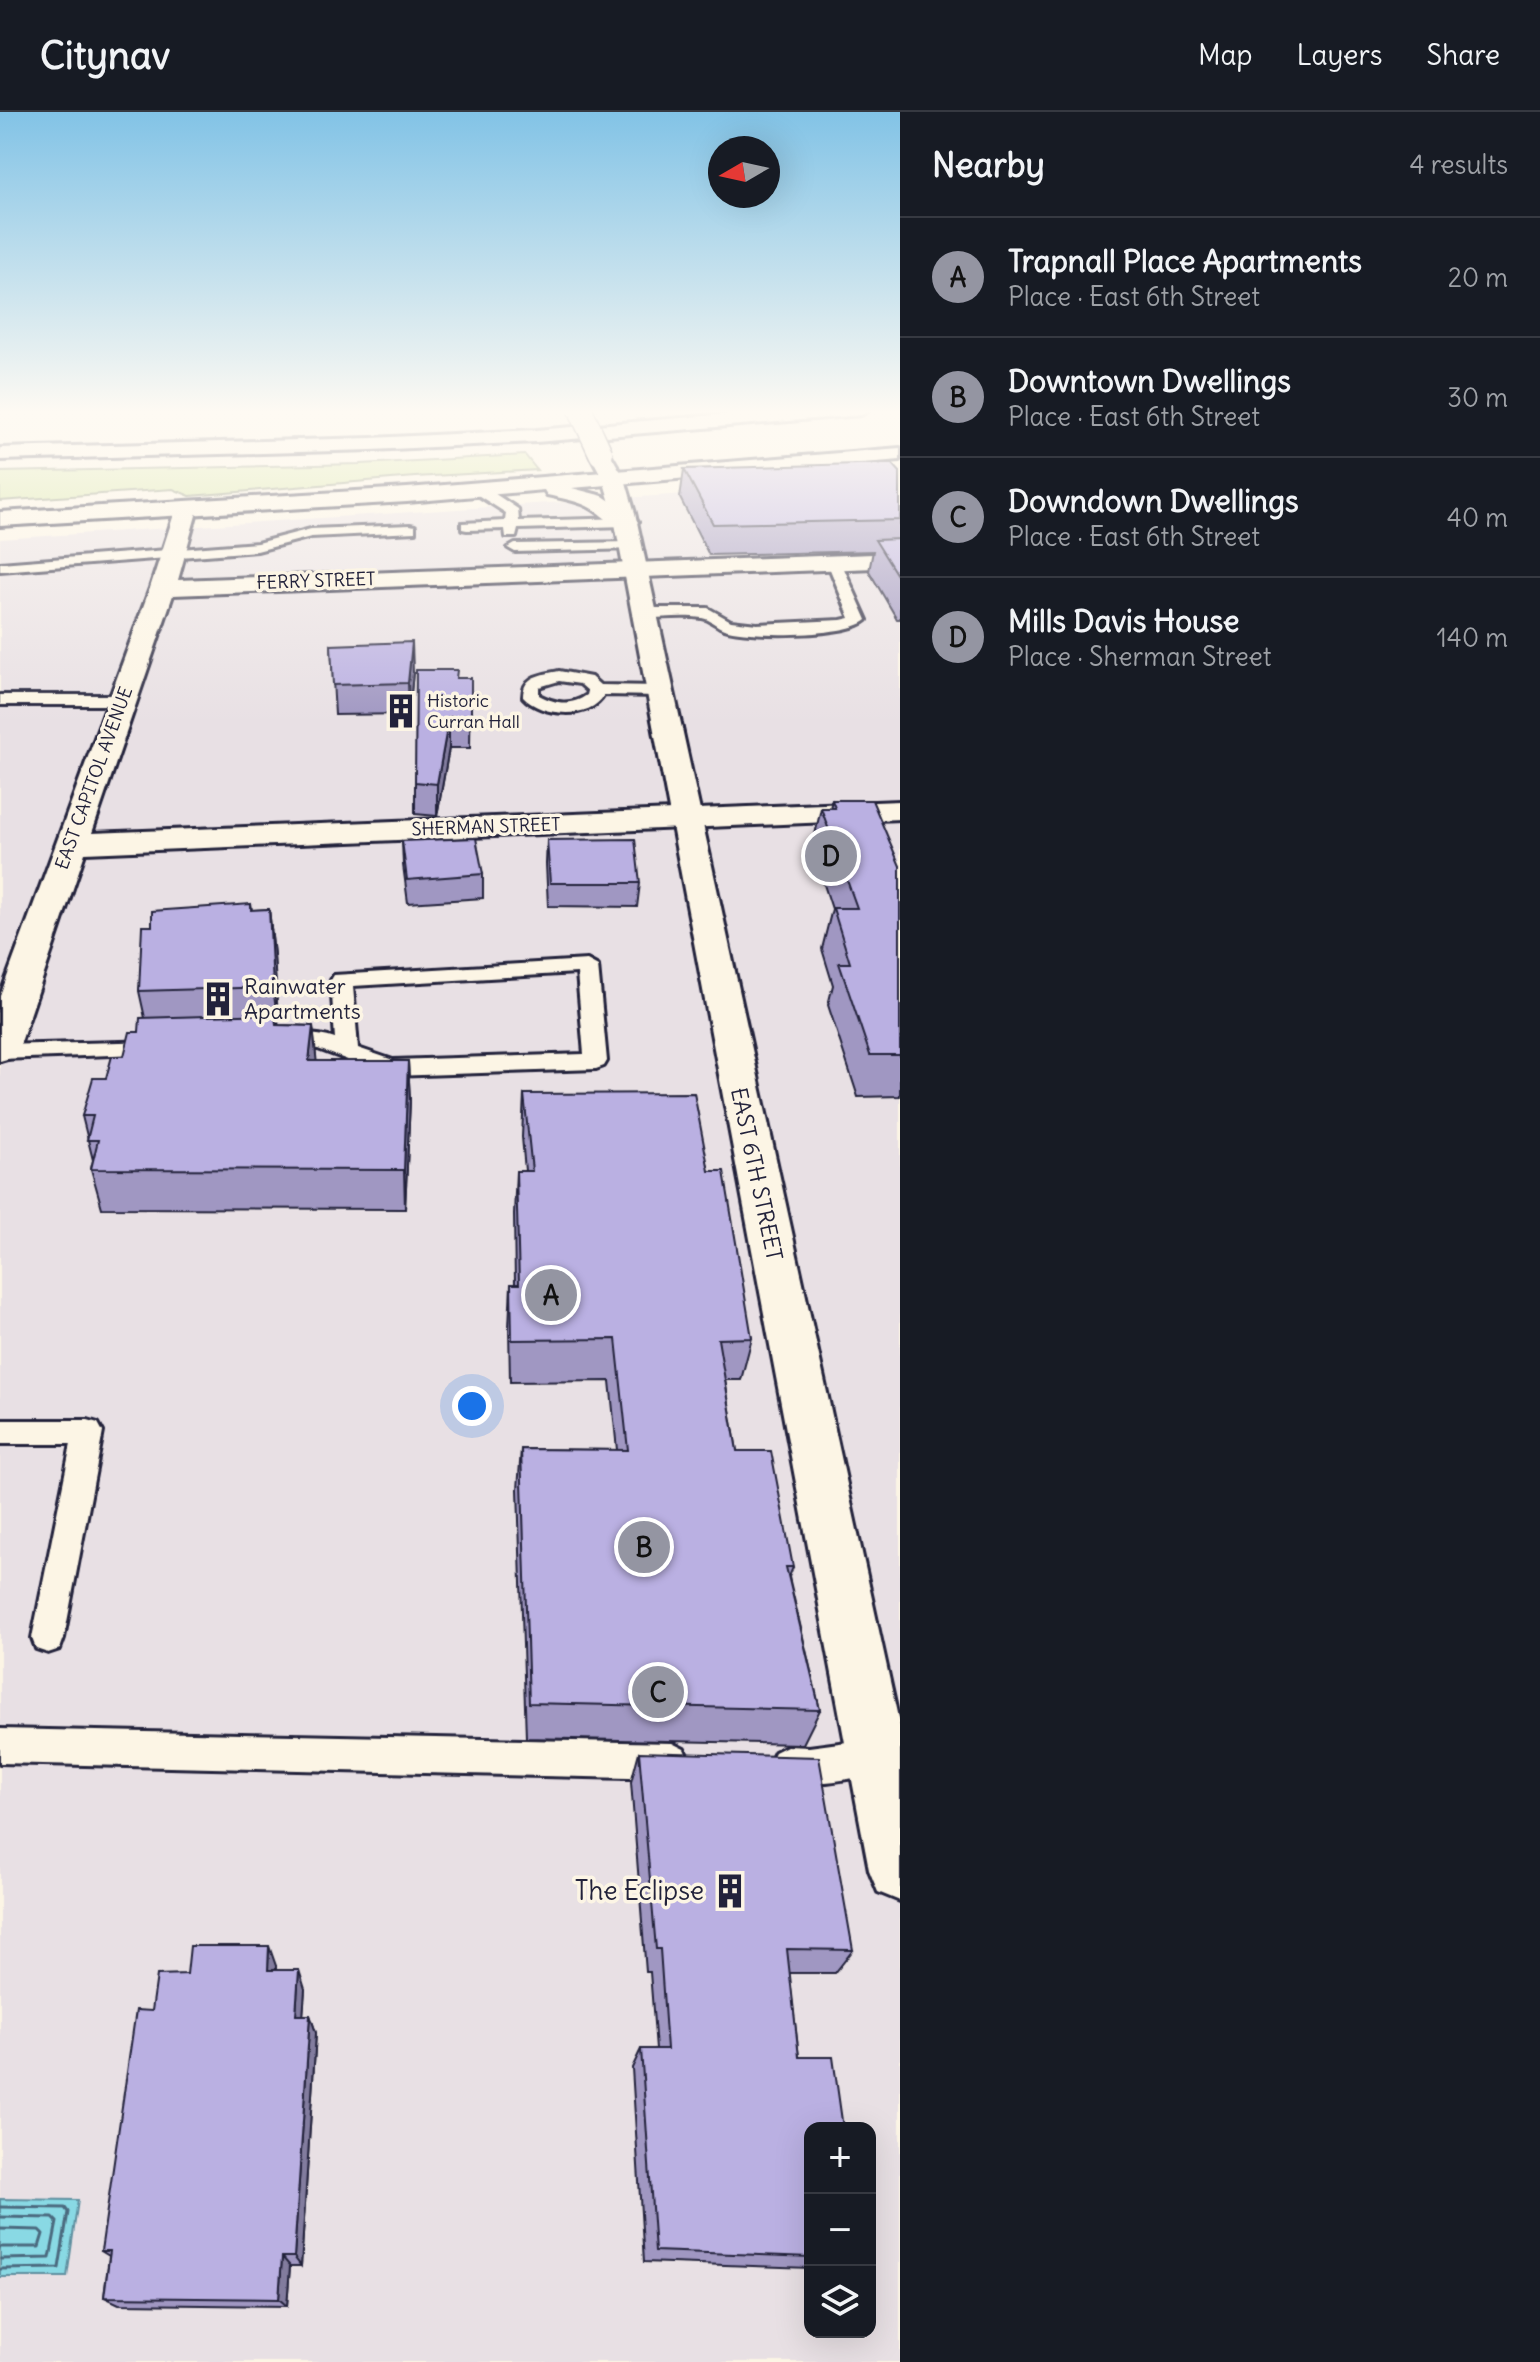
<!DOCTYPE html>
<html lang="en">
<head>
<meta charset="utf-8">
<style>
	:root { --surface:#171b24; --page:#20242c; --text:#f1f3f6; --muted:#9ea1a6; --line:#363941; --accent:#9495a2 }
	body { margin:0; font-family:Delius,sans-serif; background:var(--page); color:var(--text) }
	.controls { position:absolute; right:24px; bottom:24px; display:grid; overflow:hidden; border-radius:16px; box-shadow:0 8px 32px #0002 }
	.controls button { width:72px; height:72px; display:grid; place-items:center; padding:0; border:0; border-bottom:2px solid var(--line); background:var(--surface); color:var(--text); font:40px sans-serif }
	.compass { position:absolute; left:708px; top:24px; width:72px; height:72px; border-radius:50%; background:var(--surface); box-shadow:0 8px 32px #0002; rotate:261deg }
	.you { position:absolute; left:472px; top:1294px; width:28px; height:28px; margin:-20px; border:6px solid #fff; border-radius:50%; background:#1a73e8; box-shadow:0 0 0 12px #1a73e833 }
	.badge { display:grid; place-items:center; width:52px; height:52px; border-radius:50%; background:var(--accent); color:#111; font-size:26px; font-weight:700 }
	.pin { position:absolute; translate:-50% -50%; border:4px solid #fff; box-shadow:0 2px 8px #0006 }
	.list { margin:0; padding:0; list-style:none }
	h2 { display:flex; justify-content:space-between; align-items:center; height:104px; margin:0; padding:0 32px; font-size:34px }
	h2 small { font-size:26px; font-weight:400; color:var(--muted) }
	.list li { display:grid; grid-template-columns:52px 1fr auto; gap:24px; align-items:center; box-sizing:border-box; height:120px; padding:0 32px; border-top:2px solid var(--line) }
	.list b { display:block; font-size:30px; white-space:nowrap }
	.list p { margin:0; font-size:26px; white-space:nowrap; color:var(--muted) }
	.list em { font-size:26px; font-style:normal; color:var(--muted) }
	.icon { flex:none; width:44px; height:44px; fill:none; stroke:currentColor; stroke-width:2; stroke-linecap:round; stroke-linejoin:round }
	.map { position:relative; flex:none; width:900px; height:2250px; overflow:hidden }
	header { display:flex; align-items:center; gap:48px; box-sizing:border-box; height:112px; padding:0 40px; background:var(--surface); border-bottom:2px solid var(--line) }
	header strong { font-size:38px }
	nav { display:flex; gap:44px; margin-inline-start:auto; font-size:28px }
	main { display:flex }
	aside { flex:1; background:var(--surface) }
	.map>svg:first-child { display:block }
	.built { fill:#e8e0e4; fill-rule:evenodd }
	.green { fill:#d0e499; stroke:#79836a; stroke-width:2 }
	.water { fill:#89d9e4; stroke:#6090a0; stroke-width:2 }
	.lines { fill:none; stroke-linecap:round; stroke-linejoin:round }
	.shore { stroke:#4b6b7f; stroke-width:3 }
	.service-casing { stroke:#22223b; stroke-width:6 }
	.minor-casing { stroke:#22223b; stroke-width:6 }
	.tertiary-casing { stroke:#22223b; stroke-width:6 }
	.secondary-casing { stroke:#22223b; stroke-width:6 }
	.motorway-casing { stroke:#22223b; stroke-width:6 }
	.service { fill:#fcf5e5; fill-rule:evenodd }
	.minor { fill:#fcf5e5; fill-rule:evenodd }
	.tertiary { fill:#fcf5e5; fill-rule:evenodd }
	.secondary { fill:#fcf5e5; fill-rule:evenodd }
	.motorway { fill:#fcf5e5; fill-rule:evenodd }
	.tertiary-bridge-casing { stroke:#22223b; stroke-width:26; stroke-linecap:butt }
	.tertiary-bridge { stroke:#fcf5e5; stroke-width:23 }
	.wall { fill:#a097c2; stroke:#22223b; stroke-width:2 }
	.shaded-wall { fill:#827b9e; stroke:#22223b; stroke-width:2 }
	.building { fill:#bab0e2; stroke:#22223b; stroke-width:2 }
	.labels { text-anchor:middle; stroke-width:7; stroke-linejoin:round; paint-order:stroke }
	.far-street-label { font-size:18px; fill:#22223b; stroke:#fcf5e5 }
	.far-poi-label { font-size:18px; fill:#22223b; stroke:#fcf5e5; text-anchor:start }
	.poi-label { font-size:22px; fill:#22223b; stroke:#fcf5e5; text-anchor:start }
	.street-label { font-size:22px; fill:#22223b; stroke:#fcf5e5 }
	.near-poi-label { font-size:26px; fill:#22223b; stroke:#fcf5e5; text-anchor:end }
</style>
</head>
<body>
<header>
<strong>Citynav</strong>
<nav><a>Map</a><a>Layers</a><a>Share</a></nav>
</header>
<main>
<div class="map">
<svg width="900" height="2250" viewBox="0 0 900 2250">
	<rect width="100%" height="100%" fill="#fcf5e5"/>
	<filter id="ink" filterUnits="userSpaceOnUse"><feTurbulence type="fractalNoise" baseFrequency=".0125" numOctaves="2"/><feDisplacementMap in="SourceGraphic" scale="16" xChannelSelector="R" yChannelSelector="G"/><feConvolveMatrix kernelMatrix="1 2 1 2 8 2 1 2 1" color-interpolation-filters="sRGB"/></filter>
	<g filter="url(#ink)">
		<path class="built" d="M900,368V2250H0V427ZM810,2016H870V2220H810Z"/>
		<path class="green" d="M525,343L537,358L415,365L190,384L173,377L0,389V360L361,352Z"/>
		<path class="water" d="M0,2087L78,2088L67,2165H0Z"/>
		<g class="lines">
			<g class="shore">
				<path d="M0,2095L65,2096L68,2100L59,2156L0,2157"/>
				<path d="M0,2105L53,2106L57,2110L50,2146L0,2147"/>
				<path d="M0,2117L39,2118L43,2122L39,2135H0"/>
			</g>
			<g class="service-casing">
				<g id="service">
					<path d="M473,374H483L518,397L519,409L626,406L633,410L626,414L518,417L516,425H506L505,417L467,418L462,417V411L505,409L506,401L473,380Z"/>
					<path d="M410,413L415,414V420L311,425L257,439L0,459V451L257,431L311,417Z"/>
					<path d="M631,430L636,431V437L515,440L508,436L515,432Z"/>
					<path d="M834,446L841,450L867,508C848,525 749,525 724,517C716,514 710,507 702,506C684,503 663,506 645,506L637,501L645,496H708L731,509L757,512L841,508L850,506L827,450Z"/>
					<path d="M559,559L591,565L600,573L659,574L667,579L659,584L604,583C590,609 540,604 523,585C523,563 541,563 559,559ZM559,569L580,572L588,579L587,583C571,594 556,592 539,583V575Z"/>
					<path d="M0,583H122L130,588L122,593H0Z"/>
					<path d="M587,848L598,854L607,949L604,954L596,957L391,964L318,937L271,936L268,931L271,926C290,921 316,920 335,927L331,868L334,863ZM577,861L584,942L393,948L358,936L353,874Z"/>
					<path d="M160,929L168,931L171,936L168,941L0,947V933Z"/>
					<path d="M0,1308H88L98,1311L103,1320L64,1526L60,1537L48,1541L36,1537L32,1526L71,1332H0Z"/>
					<path d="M0,1617L672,1631L684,1637L690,1649L684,1661L672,1667L0,1651Z"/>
					<path d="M900,1623V1657C862,1663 811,1680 775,1664L769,1652L775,1640L787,1634L809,1635Z"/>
				</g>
			</g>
			<g class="minor-casing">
				<path id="minor" d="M187,389L195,391L198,396L178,468L900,441V455L173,483L92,721L900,689V707L85,741L19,936L14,945L0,949V884L150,476L176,396L179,391Z"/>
			</g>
			<g class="tertiary-casing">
				<path id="tertiary" d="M601,336L608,338L625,367L635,401L900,1615V1789L878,1780L869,1758L613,401L603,367L590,342Z"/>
			</g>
			<g class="secondary-casing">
				<path id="secondary" d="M900,336V348L572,376L603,384L634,405L638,410L634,415C614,420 603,401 587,394C575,388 560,386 547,383L544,378L407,390L0,414V400L407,376Z"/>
			</g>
			<g class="motorway-casing">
				<path id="motorway" d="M789,297H871L861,303L536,330L371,338L0,348V336L371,326L536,318Z"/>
			</g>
			<use href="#service" class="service"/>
			<use href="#minor" class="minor"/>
			<use href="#tertiary" class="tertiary"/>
			<use href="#secondary" class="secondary"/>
			<use href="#motorway" class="motorway"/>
			<g class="tertiary-bridge-casing">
				<path id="tertiary-bridge" d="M580,297L601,342"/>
			</g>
			<use href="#tertiary-bridge" class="tertiary-bridge"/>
		</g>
		<g class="wall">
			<path d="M684,357L900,360V507H897L869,459L873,439L709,443L680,386Z"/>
			<path d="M331,533L413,560L409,602L335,603Z"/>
			<path d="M457,566H471L470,636H449L437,704L415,702V670Z"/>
			<path d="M832,688L900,754V984L858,985L828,893L833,873L822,837L832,797L812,736L821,696H830Z"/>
			<path d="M547,728L640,771L637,795L548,794L546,752Z"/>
			<path d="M402,729L483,762V786L408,791L403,753Z"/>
			<path d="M251,792L252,798L269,797L274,843L278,913L313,914L316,949H408L410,989L405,1097L102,1096L91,1057L93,1048L82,1004L106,966L124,944L139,920L145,906L139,879L152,814Z"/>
			<path d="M524,982L709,1059L752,1226L741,1268H725L737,1339L793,1455L789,1465L820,1598L803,1632L526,1626L518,1377L521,1337L617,1338L610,1269L510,1270L509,1215L511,1172H515L514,1102L516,1059H525L522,1025Z"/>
			<path d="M639,1640L853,1838L835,1861H789L799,1945L810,2016V2156L644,2150L632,1956L641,1937H656L650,1860H646L631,1670Z"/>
			<path d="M276,1854V1858L305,1877L303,1903H310L316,1921L301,2154H290L287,2194L119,2192L104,2185L109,2144L101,2139L152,1899L187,1862Z"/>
		</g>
		<g class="shaded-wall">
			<path d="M412,530L413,560L409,602L408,571Z"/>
			<path d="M449,605V636L437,704V672Z"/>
			<path d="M269,797L274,843L279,921L273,875Z"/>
			<path d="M313,914L317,953L309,949Z"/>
			<path d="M408,949L410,989L405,1097L404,1058Z"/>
			<path d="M269,1834L276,1854L275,1877L268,1858Z"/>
			<path d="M299,1858L305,1877L302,1921L296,1903Z"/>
			<path d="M310,1903L316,1921L301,2154L294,2145Z"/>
			<path d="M282,2145L290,2154L287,2194L279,2187Z"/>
		</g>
		<g class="building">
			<path d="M892,351L900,360V408L713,412L684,357Z"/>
			<path d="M900,427V468L875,428Z"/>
			<path d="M412,530L408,571L333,573L331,533Z"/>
			<path d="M416,558H457L456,566H471V605H449L437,672L415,670Z"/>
			<path d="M832,688H872L900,754V943H870L839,851H850L833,796H857L821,696H835Z"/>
			<path d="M476,726L483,762L407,768L402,729Z"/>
			<path d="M635,727L640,771H550L547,728Z"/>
			<path d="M251,792V798L269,797L273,875L139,879L142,814H152V799Z"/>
			<path d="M275,902L276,913L313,914L309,949H408L404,1058L91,1057L98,1028H87L93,1004H82L93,966H106L112,944H124L130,920H139L140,906Z"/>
			<path d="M694,981L709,1059H724L752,1226L718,1227L737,1339H771L793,1455H786L820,1598L529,1591L521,1337L628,1338L616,1227L512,1228L511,1172H519L516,1059H532L524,982Z"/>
			<path d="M639,1640L819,1645L853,1838L787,1837L799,1945H833L843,2016H810V2145L655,2139L641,1937H667L660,1837H656Z"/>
			<path d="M190,1834H269L268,1858H299L296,1903H310L294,2145H282L279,2187L104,2185L110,2139H101L136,1898L152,1899L157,1863L187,1862Z"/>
		</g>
	</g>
	<linearGradient id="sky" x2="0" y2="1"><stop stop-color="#82c3e6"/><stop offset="0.49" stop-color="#fefaf3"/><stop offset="1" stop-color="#fefaf3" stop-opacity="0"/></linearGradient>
	<rect width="900" height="612" fill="url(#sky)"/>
	<defs>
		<g id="building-bare" transform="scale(2.76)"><path d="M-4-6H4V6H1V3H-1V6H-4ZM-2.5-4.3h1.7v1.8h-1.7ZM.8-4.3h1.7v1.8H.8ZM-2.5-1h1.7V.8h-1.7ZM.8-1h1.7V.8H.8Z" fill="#22223b" stroke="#fcf5e5" stroke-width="2.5" paint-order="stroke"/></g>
	</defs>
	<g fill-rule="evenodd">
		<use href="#building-bare" x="401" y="599"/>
		<use href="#building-bare" x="218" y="887"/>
		<use href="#building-bare" x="730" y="1779"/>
	</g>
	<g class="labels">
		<g class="far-street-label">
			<text transform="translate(316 469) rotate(-2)" y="6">FERRY STREET</text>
			<text transform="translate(94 666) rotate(-70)" y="6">EAST CAPITOL AVENUE</text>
			<text transform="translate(486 715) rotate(-2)" y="6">SHERMAN STREET</text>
		</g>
		<g class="far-poi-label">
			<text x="427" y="595">Historic<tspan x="427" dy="21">Curran Hall</tspan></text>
		</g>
		<g class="poi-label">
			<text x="244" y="882">Rainwater<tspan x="244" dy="25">Apartments</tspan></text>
		</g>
		<g class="street-label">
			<text transform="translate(757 1062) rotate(78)" y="8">EAST 6TH STREET</text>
		</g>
		<g class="near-poi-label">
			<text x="704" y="1788">The Eclipse</text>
		</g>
	</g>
</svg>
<div class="controls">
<button>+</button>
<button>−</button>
<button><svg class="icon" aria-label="layers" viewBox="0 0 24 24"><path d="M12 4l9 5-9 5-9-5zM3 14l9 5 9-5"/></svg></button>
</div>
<svg class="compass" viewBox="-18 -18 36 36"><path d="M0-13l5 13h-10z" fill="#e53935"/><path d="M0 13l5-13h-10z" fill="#9ea1a6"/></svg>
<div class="you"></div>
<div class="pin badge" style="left:551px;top:1183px">A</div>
<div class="pin badge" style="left:644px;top:1435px">B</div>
<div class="pin badge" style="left:658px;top:1580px">C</div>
<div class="pin badge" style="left:831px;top:744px">D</div>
</div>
<aside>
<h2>Nearby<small>4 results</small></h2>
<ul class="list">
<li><span class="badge">A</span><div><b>Trapnall Place Apartments</b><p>Place · East 6th Street</p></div><em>20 m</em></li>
<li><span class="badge">B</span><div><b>Downtown Dwellings</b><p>Place · East 6th Street</p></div><em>30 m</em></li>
<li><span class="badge">C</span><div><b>Downdown Dwellings</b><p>Place · East 6th Street</p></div><em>40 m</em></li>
<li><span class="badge">D</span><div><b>Mills Davis House</b><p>Place · Sherman Street</p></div><em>140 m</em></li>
</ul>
</aside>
</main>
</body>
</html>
